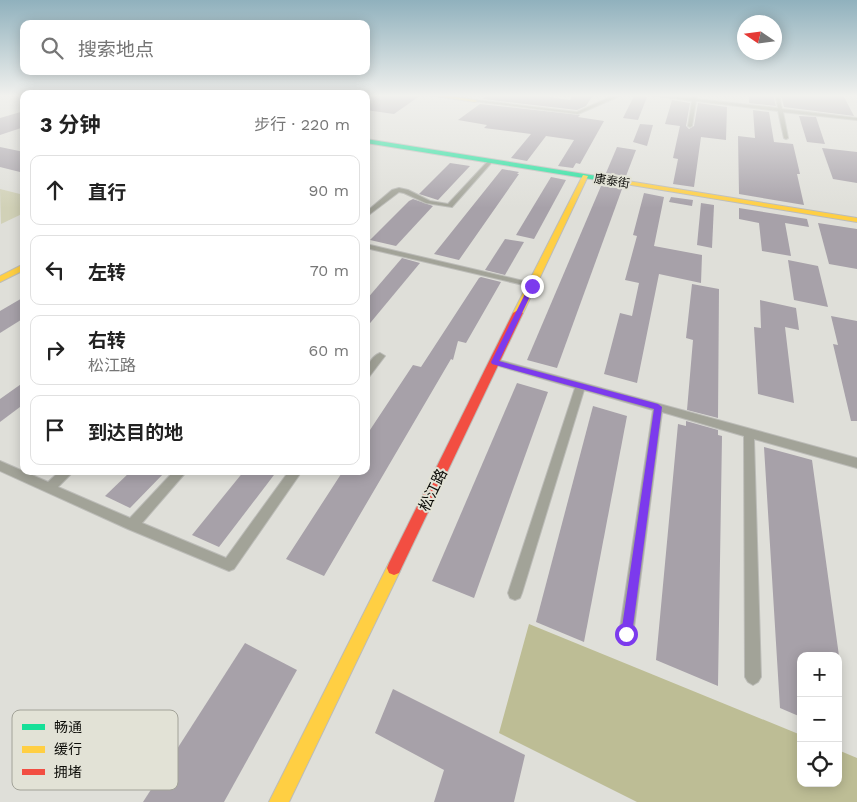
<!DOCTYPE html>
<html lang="zh">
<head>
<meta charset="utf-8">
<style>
	:root { --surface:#fff; --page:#f2f2f2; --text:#222; --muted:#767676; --line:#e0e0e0 }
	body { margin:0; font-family:"Work Sans","Noto Sans SC",sans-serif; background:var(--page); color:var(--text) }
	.controls { position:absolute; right:15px; bottom:15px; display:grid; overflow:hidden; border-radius:10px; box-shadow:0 2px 12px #0003 }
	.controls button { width:45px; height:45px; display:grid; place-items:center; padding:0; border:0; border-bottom:1px solid var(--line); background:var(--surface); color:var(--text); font:25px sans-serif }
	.compass { position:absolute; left:737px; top:15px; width:45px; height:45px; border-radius:50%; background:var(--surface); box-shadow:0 2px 12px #0003; rotate:283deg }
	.stop { position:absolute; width:15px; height:15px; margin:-11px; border:4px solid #7c3aed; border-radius:50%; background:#fff }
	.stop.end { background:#7c3aed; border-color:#fff; box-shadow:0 1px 5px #0008 }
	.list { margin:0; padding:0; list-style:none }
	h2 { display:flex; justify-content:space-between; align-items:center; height:65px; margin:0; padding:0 20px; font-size:21px }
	h2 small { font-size:16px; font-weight:400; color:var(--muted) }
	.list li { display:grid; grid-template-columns:32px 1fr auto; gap:15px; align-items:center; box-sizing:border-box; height:70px; margin:0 10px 10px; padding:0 10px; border:1px solid var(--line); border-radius:10px }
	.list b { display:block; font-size:19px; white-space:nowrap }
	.list p { margin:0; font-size:16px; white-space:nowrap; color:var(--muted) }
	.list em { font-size:16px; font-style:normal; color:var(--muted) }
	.icon { flex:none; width:28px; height:28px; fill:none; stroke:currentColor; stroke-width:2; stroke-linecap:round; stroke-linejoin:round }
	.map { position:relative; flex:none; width:857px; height:802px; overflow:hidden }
	.search { position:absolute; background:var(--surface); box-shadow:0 2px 12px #0003; left:20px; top:20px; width:350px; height:55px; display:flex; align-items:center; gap:12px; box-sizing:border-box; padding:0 18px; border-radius:10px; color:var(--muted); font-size:19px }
	.panel { position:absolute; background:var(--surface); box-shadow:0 2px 12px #0003; left:20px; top:90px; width:350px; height:385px; border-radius:10px }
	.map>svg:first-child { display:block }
	.green { fill:#d1d1b7 }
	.forest { fill:#bdbd95 }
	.building { fill:#a7a1a9 }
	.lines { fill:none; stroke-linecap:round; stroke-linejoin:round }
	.lane-casing { stroke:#bcbcb8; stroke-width:2 }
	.fast-casing { stroke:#bcbcb8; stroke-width:2 }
	.slow-casing { stroke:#bcbcb8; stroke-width:2 }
	.jam-casing { stroke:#bcbcb8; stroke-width:2 }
	.lane { fill:#a2a398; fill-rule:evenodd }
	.fast { fill:#16e098; fill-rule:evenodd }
	.slow { fill:#ffcf43; fill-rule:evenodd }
	.jam { fill:#f24e42; fill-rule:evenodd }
	.route { fill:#7c3aed }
	.labels { text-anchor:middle; stroke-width:4; stroke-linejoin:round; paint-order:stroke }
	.far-street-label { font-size:12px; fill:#0c0c08; stroke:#e2e2d6 }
	.street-label { font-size:15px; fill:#0c0c08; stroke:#e2e2d6 }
	.key { fill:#e2e2d6; stroke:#a2a298; stroke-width:1 }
	.key-label { font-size:14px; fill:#0c0c08 }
</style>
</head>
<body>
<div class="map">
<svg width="857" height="802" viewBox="0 0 857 802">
	<rect width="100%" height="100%" fill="#dfdfd9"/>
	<path class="green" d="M0,189L24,195V213L1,224Z"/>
	<path class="forest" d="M529,624L801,735V783H838V750L857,758V802H637L499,733Z"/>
	<g class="building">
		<path d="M366,95H421L394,114L366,110Z"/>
		<path d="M487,95H537L570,100L573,95H593L586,106L577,110L483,99Z"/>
		<path d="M749,95H773L776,106L749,103Z"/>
		<path d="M781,95H843L854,116L784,107Z"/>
		<path d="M634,96L647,97L638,120L623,118Z"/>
		<path d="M672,100L690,103L686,126L689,129L694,126L698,103L727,107L726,140L701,137L694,187L673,184L678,159L673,158L680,126L665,124Z"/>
		<path d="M480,104L580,115L578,117L604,121L580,164L576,163L573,168L558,166L574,140L546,136L527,161L511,158L531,134L484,128L487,125L458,120Z"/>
		<path d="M753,110L769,112L774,142L793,144L800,174H797L804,205L739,194L738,136L755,138Z"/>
		<path d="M24,111V127L0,135V118Z"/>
		<path d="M799,116L816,117L825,144L807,142Z"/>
		<path d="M640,124L653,125L647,146L633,142Z"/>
		<path d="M0,147L24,152V173L0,167Z"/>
		<path d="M617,147L636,150L626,176L606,173Z"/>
		<path d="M822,148L857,152V183L833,179Z"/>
		<path d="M450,163L470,166L438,200L419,194Z"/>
		<path d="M502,169L519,172L517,174H519L459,260L434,254Z"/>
		<path d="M551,177L566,180L534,239L516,235Z"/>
		<path d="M601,186L622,189L557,368L527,360Z"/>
		<path d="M644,193L664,197L654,246L702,255L701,283L659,274L637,383L604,374L620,313L632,316L639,283L625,280L637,236L633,235Z"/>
		<path d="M671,197L693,200L692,206L669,202Z"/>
		<path d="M413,199L433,206L396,246L370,240L409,201Z"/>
		<path d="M701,203L714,205L712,248L697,245Z"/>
		<path d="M739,208L807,219L809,227L785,223L791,256L762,251L759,223L739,219Z"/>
		<path d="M818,223L857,229V269L829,264Z"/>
		<path d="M505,239L524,242L505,275L485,270Z"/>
		<path d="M402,258L420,263L366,328V300Z"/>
		<path d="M788,260L818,266L828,307L794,300Z"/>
		<path d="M481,277L501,282L466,343L458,341L453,360L451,359L324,576L286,559L343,471H366V436L413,365L421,367L479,278Z"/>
		<path d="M692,284L719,289L718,418L687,410L693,340L686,338Z"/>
		<path d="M24,297V318L0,333V311Z"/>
		<path d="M760,300L796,308L799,330L785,327L794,403L758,394L754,327L761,328Z"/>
		<path d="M831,316L857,321V421H851L833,344L838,345Z"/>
		<path d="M24,382V404L0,422V399Z"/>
		<path d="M517,383L548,392L474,598L432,581Z"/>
		<path d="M593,406L627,416L584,642L536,622Z"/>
		<path d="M686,421L718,430V435L722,436L718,686L656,660L678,424L686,426Z"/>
		<path d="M764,447L812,460L839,656H801V717L780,708Z"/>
		<path d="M131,471H166L130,508L105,496Z"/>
		<path d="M244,471H277L219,547L192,535Z"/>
		<path d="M245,643L297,670L224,802H143Z"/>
		<path d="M393,689L525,755L514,802H434L444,770L375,733Z"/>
	</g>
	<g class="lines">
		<g class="lane-casing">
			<g id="lane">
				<path d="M615,95H622L578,114L473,101L475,100L577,112Z"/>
				<path d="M651,95L692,98L693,95H697L696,99L778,108L775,95H779L782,109L857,118V120L783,112L788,138L786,139L784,138L778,111L696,101L692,126L690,127L688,126L692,101Z"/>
				<path d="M490,159L493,161L492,162L452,207L426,203L404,193L399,192L366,217V212L392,190L399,188L408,190L430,201L448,204Z"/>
				<path d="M366,244L532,283L536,285L532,287L366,248Z"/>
				<path d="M380,353L385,356L369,377L366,378C366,368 370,357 380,353Z"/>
				<path d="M495,359L857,458V468L754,439L761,677L758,682L753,685L748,682L745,677L744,436L662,412L633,635L631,640L626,642L621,640L619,635L653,410L584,390L522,593L520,598L515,600L510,598L508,593L575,388L492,364L490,362L492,360Z"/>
				<path d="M0,461L48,482L60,471H74L58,487L130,518L174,471H187L142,523L226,558L289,471H302L234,569L229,571L128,529L0,471Z"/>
			</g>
		</g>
		<g class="fast-casing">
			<path id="fast" d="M366,139L603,177L606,179L603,181L366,143Z"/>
		</g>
		<g class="slow-casing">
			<g id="slow">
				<path d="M444,95L475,100L477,101L475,102L429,95Z"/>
				<path d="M583,175L588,176L523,313L521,315H515L513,313Z"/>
				<path d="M603,177L857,218V222L601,180L600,179Z"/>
				<path d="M24,264V270L0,282V276Z"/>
				<path d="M394,561L399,563L401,568L399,573L289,802H269L389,563Z"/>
			</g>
		</g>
		<g class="jam-casing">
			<path id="jam" d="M518,310L523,313L399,573L394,575L389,573L387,568L389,563L513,313Z"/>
		</g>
		<use href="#lane" class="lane"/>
		<use href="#fast" class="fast"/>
		<use href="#slow" class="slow"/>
		<use href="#jam" class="jam"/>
	</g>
	<linearGradient id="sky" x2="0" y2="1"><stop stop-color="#90b1bd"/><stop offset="0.46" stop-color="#f1f1ee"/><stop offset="1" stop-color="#f1f1ee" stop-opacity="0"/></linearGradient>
	<rect width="857" height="208" fill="url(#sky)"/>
	<path class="route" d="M530,284L535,286L499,361L658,404L662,407L632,634L631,639L626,640L622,639L621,634L654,409L492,364L491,362Z"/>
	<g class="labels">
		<g class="far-street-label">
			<text transform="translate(612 181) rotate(9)" y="4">康泰街</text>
		</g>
		<g class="street-label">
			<text transform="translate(433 490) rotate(-64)" y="5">松江路</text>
		</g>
	</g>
	<rect x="12" y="710" width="166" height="80" rx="8" class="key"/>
	<rect x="22" y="724" width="23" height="6" fill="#16e098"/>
	<rect x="22" y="746" width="23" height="7" fill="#ffcf43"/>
	<rect x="22" y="769" width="23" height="6" fill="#f24e42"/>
	<g class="key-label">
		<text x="54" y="732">畅通</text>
		<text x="54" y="754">缓行</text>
		<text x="54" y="777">拥堵</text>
	</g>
</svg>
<div class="controls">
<button>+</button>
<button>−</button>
<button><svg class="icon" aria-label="locate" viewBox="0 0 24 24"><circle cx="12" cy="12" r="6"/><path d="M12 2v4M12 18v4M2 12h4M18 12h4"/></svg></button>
</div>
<svg class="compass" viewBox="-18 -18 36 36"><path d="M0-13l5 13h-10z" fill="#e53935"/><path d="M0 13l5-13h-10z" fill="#767676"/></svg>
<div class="stop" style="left:626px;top:634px"></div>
<div class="stop end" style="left:532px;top:286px"></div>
<div class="search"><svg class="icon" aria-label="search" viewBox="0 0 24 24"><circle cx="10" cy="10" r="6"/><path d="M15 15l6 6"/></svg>搜索地点</div>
<section class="panel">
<h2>3 分钟<small>步行 · 220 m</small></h2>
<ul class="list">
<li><svg class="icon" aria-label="ahead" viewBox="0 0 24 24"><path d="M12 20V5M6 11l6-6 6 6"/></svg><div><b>直行</b></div><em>90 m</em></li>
<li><svg class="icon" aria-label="left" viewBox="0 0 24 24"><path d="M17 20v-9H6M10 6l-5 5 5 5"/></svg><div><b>左转</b></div><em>70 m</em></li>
<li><svg class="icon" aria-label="right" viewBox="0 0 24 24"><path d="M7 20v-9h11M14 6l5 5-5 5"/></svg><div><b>右转</b><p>松江路</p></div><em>60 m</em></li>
<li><svg class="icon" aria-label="arrive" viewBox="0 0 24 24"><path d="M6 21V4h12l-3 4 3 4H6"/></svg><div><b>到达目的地</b></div></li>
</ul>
</section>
</div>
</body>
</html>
